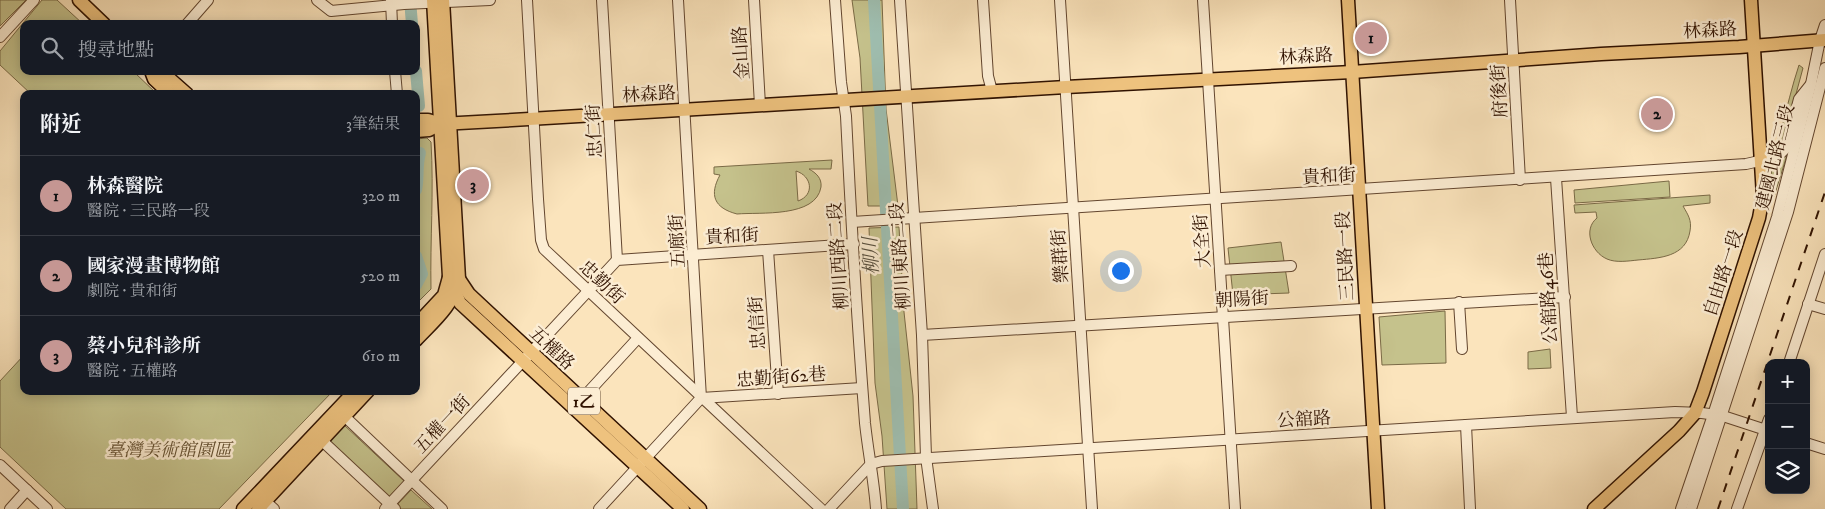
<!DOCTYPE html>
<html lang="zh-TW">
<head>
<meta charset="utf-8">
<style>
	:root { --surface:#171b24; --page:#242831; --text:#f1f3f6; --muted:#9ea1a6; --line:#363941; --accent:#c59692 }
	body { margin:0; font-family:"IM FELL DW Pica","Noto Serif TC",serif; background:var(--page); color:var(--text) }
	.controls { position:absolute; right:15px; bottom:15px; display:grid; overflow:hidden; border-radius:10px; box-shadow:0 2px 12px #0003 }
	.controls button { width:45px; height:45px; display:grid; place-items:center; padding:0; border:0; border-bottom:1px solid var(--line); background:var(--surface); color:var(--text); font:25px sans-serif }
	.you { position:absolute; left:1120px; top:270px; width:18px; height:18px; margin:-12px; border:4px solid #fff; border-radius:50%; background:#1a73e8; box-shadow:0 0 0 8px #1a73e833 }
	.badge { display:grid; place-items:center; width:32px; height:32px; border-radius:50%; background:var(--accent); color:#111; font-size:16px; font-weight:700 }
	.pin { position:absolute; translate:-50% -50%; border:2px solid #fff; box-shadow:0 1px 5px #0006 }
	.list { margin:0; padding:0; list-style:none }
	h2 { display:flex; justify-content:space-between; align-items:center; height:65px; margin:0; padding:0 20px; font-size:21px }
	h2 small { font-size:16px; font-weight:400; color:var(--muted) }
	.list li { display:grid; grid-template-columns:32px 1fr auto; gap:15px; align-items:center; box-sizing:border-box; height:80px; padding:0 20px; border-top:1px solid var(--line) }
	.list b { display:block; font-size:19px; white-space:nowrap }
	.list p { margin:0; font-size:16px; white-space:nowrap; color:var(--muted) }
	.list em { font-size:16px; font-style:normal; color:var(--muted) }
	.icon { flex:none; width:28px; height:28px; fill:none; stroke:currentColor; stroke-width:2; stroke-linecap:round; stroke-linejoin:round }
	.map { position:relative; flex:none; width:1825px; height:509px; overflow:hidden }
	.search { position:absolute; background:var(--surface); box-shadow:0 2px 12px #0003; left:20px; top:20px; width:400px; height:55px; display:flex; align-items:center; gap:12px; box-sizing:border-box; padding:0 18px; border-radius:10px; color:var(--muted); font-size:19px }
	.panel { position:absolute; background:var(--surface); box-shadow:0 2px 12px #0003; left:20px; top:90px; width:400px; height:305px; border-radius:10px }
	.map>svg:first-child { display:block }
	.green { fill:#c5c28c; stroke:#7a6a46; fill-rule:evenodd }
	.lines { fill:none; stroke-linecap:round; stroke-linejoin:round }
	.river { stroke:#9fbfb1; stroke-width:12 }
	.minor-casing { stroke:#63462f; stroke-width:12 }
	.major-casing { stroke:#301200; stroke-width:15 }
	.minor { stroke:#fcedd3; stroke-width:10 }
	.major { stroke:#eec27e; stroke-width:12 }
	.rail { stroke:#301200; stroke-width:2; stroke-dasharray:9 9; stroke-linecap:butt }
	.labels { text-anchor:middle; stroke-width:5; stroke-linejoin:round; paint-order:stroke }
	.shield { fill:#fcedd3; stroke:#6d543f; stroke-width:1 }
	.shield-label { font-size:16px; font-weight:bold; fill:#301200 }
	.street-label { font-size:18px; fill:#301200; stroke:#fcedd3 }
	.park-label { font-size:18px; font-style:italic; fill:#645031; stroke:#fcedd3 }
	.water-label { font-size:19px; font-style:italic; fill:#574f3e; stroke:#fcedd3 }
</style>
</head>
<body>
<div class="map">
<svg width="1825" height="509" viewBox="0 0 1825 509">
	<rect width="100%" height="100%" fill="#fbe4bc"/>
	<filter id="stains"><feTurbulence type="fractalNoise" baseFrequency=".004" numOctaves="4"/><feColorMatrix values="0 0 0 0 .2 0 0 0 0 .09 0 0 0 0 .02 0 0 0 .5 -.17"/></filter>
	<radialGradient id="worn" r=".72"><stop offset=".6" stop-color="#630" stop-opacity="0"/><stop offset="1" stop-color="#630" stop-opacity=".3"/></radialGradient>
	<g class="green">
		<path d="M0,0H26L0,26Z"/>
		<path d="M42,0H57L83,24H24V71H133L157,94H31L0,65V51Z"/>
		<path d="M852,0H882L886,109L898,206H868L860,58Z"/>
		<path d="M1799,65L1803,68L1782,146L1775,152C1775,141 1779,139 1781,130C1787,108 1792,86 1799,65Z"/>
		<path d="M427,138L431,142C434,191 430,240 431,289L416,304V139Z"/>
		<path d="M1787,155L1774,197L1771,167L1773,161Z"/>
		<path d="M832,160L831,169H809C816,173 822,178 821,187C816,218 760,212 737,214C714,208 709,195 720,175L714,174V167ZM796,171C812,176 815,195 798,201Z"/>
		<path d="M1669,181L1670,197L1575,203L1574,190Z"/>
		<path d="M1710,195V203L1683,206C1688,215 1692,220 1690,231C1686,257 1660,258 1638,260C1628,261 1616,263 1607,259C1591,252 1583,229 1597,218L1596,212L1575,213L1574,205Z"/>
		<path d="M899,227L904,312L913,396L917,509H887L882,436L875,383L869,228Z"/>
		<path d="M1281,242L1289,293L1233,295L1228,248Z"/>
		<path d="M1445,311L1446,363L1382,365L1379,317Z"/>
		<path d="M1550,349L1551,368L1528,369V352Z"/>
		<path d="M24,355V391H333L219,509H66L0,447V381Z"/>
		<path d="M344,425L404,481L387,499L327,444Z"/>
		<path d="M411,490L432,509H399L396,506Z"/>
	</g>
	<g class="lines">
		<g class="river">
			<path d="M410,0L412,24"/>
			<path d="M874,0L903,509"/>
			<path d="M416,71L419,106"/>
			<path d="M416,190C419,177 416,166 420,153"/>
			<path d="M416,256L422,274L416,285"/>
		</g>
		<g class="minor-casing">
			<g id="minor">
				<path d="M317,0L331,11L404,4L490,0"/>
				<path d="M527,0L538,199L541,240L544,249L821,509"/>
				<path d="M602,0L617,260"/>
				<path d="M754,0L760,105"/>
				<path d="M835,0L841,82L846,116C851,218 857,321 865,423C868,452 874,480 876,509"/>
				<path d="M900,0L922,335L926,457L933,509"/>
				<path d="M983,0L988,76L992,91"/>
				<path d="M1060,0L1092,509"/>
				<path d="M1203,0L1235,509"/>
				<path d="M1510,0L1520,180"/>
				<path d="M391,1L392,24"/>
				<path d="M187,24L208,0"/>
				<path d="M0,37L34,0"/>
				<path d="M395,71L397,94"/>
				<path d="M1556,178L1572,417"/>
				<path d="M852,222L1746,164L1768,159L1780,154L1786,148L1799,99L1811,84"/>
				<path d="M768,250L778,394"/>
				<path d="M1220,270L1291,266"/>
				<path d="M1459,302L1462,349"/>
				<path d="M1808,304L1825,309"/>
				<path d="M922,335L1565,297"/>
				<path d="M1789,363L1825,254"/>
				<path d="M701,398L862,388"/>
				<path d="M582,399L638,338"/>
				<path d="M340,412L442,509"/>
				<path d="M1466,425L1470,509"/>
				<path d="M317,436L395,509"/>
				<path d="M1806,443L1825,449"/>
				<path d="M0,465L47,509"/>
				<path d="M265,501L274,509"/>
				<path d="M10,509L27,490"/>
				<path d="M385,509L617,260L854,244"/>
				<path d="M599,509L701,398L678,0"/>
				<path d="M829,509L871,464L882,461L1675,412L1702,413L1723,416L1769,431"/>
				<path d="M1681,509L1713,415L1777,217L1811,84L1820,40L1825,25"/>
				<path d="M1691,509L1788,212L1825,68"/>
				<path d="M1737,509L1769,419"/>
			</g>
		</g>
		<g class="major-casing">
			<g id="major">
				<path d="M79,0L104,24"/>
				<path d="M433,0L449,277L460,303L683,509"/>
				<path d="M1348,0L1378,509"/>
				<path d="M151,71L154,79L170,94"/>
				<path d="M161,71L187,94"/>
				<path d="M416,120H428L441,124L496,121L1066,87L1352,72L1601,54L1739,47L1825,40"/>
				<path d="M416,131L429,130L441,124"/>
				<path d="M459,279L469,294L700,509"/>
				<path d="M416,325L444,295L449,277"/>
				<path d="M416,340C433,322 454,305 459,279L443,0"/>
				<path d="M243,509L355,391"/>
				<path d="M258,509L368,391"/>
				<path d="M1594,509L1679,431L1695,413L1703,392L1759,218L1763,196L1751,0"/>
			</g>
		</g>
		<use href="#minor" class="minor"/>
		<use href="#major" class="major"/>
		<path class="rail" d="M1718,509L1825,192"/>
	</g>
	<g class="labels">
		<rect class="shield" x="568" y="387.5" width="32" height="27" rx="4"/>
		<g class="shield-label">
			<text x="584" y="407">1乙</text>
		</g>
		<g class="street-label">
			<text transform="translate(1710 30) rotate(-3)" y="6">林森路</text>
			<text transform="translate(741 53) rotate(-94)" y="6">金山路</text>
			<text transform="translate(1306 56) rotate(-3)" y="6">林森路</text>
			<text transform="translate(1499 91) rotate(-93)" y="6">府後街</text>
			<text transform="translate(649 94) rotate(-3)" y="6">林森路</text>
			<text transform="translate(594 131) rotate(-93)" y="6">忠仁街</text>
			<text transform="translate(1775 157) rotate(-76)" y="6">建國北路三段</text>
			<text transform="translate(1329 176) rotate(-3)" y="6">貴和街</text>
			<text transform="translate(732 236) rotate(-3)" y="6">貴和街</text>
			<text transform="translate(677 241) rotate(-93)" y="6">五廊街</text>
			<text transform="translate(1202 241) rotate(-94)" y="6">大全街</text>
			<text transform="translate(838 256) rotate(-94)" y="6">柳川西路二段</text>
			<text transform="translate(900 256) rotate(-94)" y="6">柳川東路二段</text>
			<text transform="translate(1060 256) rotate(-94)" y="6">樂群街</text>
			<text transform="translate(1345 256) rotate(-93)" y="6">三民路一段</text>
			<text transform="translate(1723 273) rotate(-72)" y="6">自由路一段</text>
			<text transform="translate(602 282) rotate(43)" y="6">忠勤街</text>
			<text transform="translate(1548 298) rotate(-93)" y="6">公舘路46巷</text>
			<text transform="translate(1242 299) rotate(-3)" y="6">朝陽街</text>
			<text transform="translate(757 323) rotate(-94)" y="6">忠信街</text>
			<text transform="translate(552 348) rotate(43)" y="6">五權路</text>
			<text transform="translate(781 377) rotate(-4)" y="6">忠勤街62巷</text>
			<text transform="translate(1304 419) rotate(-3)" y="6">公舘路</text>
			<text transform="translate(442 424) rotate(-47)" y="6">五權一街</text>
		</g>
		<g class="park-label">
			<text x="169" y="456">臺灣美術館園區</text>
		</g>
		<g class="water-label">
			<text transform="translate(870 256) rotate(-93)" y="7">柳川</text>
		</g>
	</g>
	<rect width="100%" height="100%" filter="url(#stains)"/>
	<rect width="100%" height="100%" fill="url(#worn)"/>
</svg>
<div class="controls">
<button>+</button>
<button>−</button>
<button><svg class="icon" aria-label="layers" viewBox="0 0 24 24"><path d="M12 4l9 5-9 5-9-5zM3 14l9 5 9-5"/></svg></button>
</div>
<div class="you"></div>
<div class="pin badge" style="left:1371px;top:38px">1</div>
<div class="pin badge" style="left:1657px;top:114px">2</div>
<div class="pin badge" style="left:473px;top:185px">3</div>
<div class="search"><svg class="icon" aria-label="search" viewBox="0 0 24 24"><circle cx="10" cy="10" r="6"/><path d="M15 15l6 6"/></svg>搜尋地點</div>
<section class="panel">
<h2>附近<small>3筆結果</small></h2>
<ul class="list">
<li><span class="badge">1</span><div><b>林森醫院</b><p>醫院 · 三民路一段</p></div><em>320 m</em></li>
<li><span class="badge">2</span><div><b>國家漫畫博物館</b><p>劇院 · 貴和街</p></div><em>520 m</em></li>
<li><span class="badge">3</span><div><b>蔡小兒科診所</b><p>醫院 · 五權路</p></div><em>610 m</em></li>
</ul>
</section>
</div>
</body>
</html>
